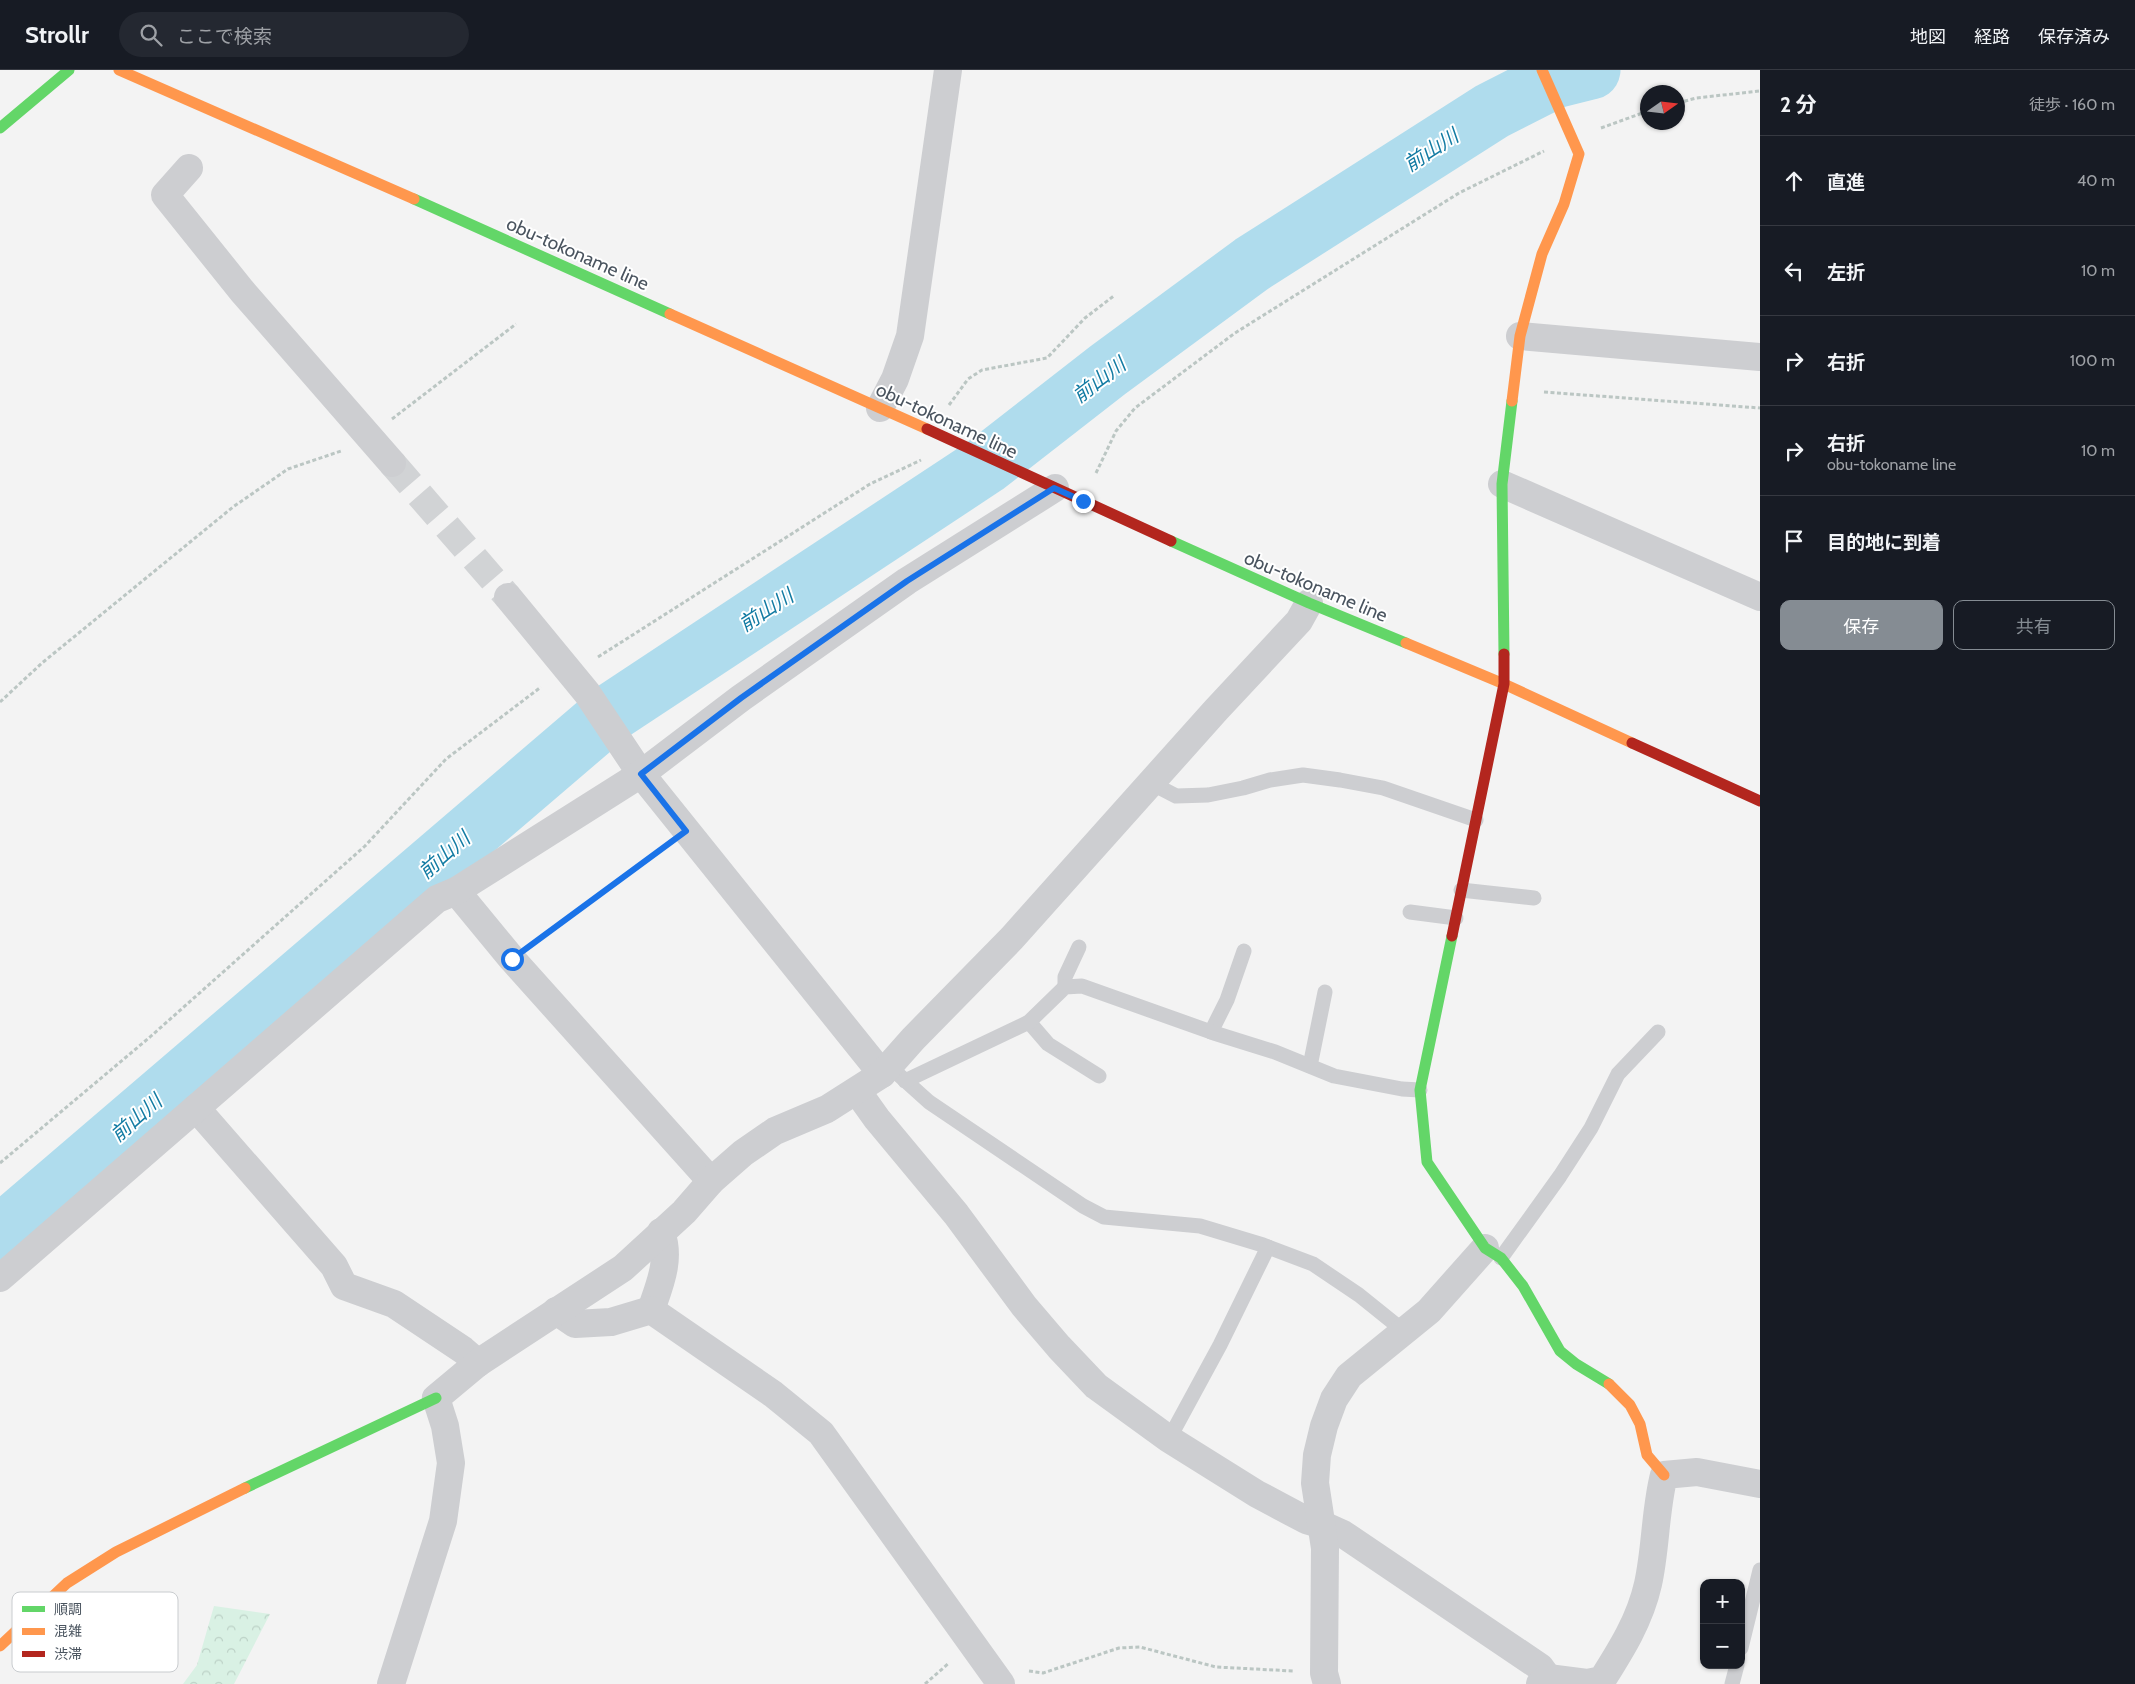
<!DOCTYPE html>
<html lang="ja">
<head>
<meta charset="utf-8">
<style>
	:root { --surface:#171b24; --page:#242831; --text:#f1f3f6; --muted:#9ea1a6; --line:#363941; --accent:#858c93 }
	body { margin:0; font-family:Cabin,"Noto Sans JP",sans-serif; background:var(--page); color:var(--text) }
	.controls { position:absolute; right:15px; bottom:15px; display:grid; overflow:hidden; border-radius:10px; box-shadow:0 1px 4px #0004 }
	.controls button { width:45px; height:45px; display:grid; place-items:center; padding:0; border:0; border-bottom:1px solid var(--line); background:var(--surface); color:var(--text); font:25px sans-serif }
	.compass { position:absolute; left:1640px; top:15px; width:45px; height:45px; border-radius:50%; background:var(--surface); box-shadow:0 1px 4px #0004; rotate:76deg }
	.stop { position:absolute; width:15px; height:15px; margin:-11px; border:4px solid #1a73e8; border-radius:50%; background:#fff }
	.stop.end { background:#1a73e8; border-color:#fff; box-shadow:0 1px 5px #0008 }
	.list { margin:0; padding:0; list-style:none }
	h2 { display:flex; justify-content:space-between; align-items:center; height:65px; margin:0; padding:0 20px; font-size:21px }
	h2 small { font-size:16px; font-weight:400; color:var(--muted) }
	.list li { display:grid; grid-template-columns:32px 1fr auto; gap:15px; align-items:center; box-sizing:border-box; height:90px; padding:0 20px; border-top:1px solid var(--line) }
	.list b { display:block; font-size:19px; white-space:nowrap }
	.list p { margin:0; font-size:16px; white-space:nowrap; color:var(--muted) }
	.list em { font-size:16px; font-style:normal; color:var(--muted) }
	.actions { display:flex; gap:10px; padding:15px 20px }
	.actions a { flex:1; padding:11px 0; border:1px solid var(--accent); border-radius:10px; text-align:center; font-size:18px; color:var(--accent) }
	.actions .main { background:var(--accent); color:#fff }
	.icon { flex:none; width:28px; height:28px; fill:none; stroke:currentColor; stroke-width:2; stroke-linecap:round; stroke-linejoin:round }
	.map { position:relative; flex:none; width:1760px; height:1614px; overflow:hidden }
	header { display:flex; align-items:center; gap:30px; box-sizing:border-box; height:70px; padding:0 25px; background:var(--surface); border-bottom:1px solid var(--line) }
	header strong { font-size:24px }
	nav { display:flex; gap:28px; margin-inline-start:auto; font-size:18px }
	.search { width:350px; height:45px; background:var(--page); display:flex; align-items:center; gap:12px; box-sizing:border-box; padding:0 18px; border-radius:28px; color:var(--muted); font-size:19px }
	main { display:flex }
	aside { flex:1; background:var(--surface) }
	.map>svg:first-child { display:block }
	.forest { fill:url(#forest-crowns) }
	.lines { fill:none; stroke-linecap:round; stroke-linejoin:round }
	.river { stroke:#afdced; stroke-width:59 }
	.street-tunnel { stroke:#d1d3d5; stroke-width:28; stroke-dasharray:28 14; stroke-linecap:butt }
	.path { stroke:#bbc6c3; stroke-width:3; stroke-dasharray:4 2.5; stroke-linecap:butt }
	.lane { stroke:#cdced1; stroke-width:15 }
	.street { stroke:#cdced1; stroke-width:28 }
	.fast { stroke:#63d668; stroke-width:11 }
	.slow { stroke:#ff974d; stroke-width:11 }
	.jam { stroke:#b3261e; stroke-width:11 }
	.route { stroke:#1a73e8; stroke-width:6 }
	.labels { text-anchor:middle; stroke-width:4; stroke-linejoin:round; paint-order:stroke }
	.street-label { font-size:19px; fill:#4a545f; stroke:#fff }
	.water-label { font-size:20px; font-style:italic; fill:#127ba3; stroke:#fff }
	.key { fill:#fff; stroke:#c9cccf; stroke-width:1 }
	.key-label { font-size:14px; fill:#4a545f }
</style>
</head>
<body>
<header>
<strong>Strollr</strong>
<div class="search"><svg class="icon" aria-label="search" viewBox="0 0 24 24"><circle cx="10" cy="10" r="6"/><path d="M15 15l6 6"/></svg>ここで検索</div>
<nav><a>地図</a><a>経路</a><a>保存済み</a></nav>
</header>
<main>
<div class="map">
<svg width="1760" height="1614" viewBox="0 0 1760 1614">
	<defs>
		<pattern id="forest-crowns" width="20" height="18" patternUnits="userSpaceOnUse" patternTransform="scale(1.25)"><rect width="20" height="18" fill="#d9f1e4"/><path d="M2 6a3 3 0 1 1 6 0M12 15a3 3 0 1 1 6 0" fill="none" stroke="#bcd1c6"/></pattern>
	</defs>
	<rect width="100%" height="100%" fill="#f3f3f3"/>
	<path class="forest" d="M214,1536L270,1544L234,1614H183L197,1595Z"/>
	<g class="lines">
		<path class="river" d="M0,1165L609,644L986,395L1108,300L1252,194L1492,41L1555,9L1591,0"/>
		<path class="street-tunnel" d="M392,393L508,527"/>
		<g class="path">
			<path d="M1678,33L1696,28L1760,21"/>
			<path d="M1601,58L1648,41"/>
			<path d="M1544,322L1760,338"/>
			<path d="M949,335L968,309L982,300L1047,288L1085,248L1115,225"/>
			<path d="M392,349L516,254"/>
			<path d="M1096,403L1116,361L1135,338L1235,263L1459,123L1544,81"/>
			<path d="M598,587L870,414L921,390"/>
			<path d="M0,632L42,593L233,437L288,399L341,381"/>
			<path d="M536,872L662,779"/>
			<path d="M0,1093L150,967L365,776L446,689L541,617"/>
			<path d="M1029,1601L1043,1603L1119,1578L1140,1577L1216,1597L1293,1601"/>
			<path d="M925,1614L949,1593"/>
		</g>
		<g class="lane">
			<path d="M1151,713L1176,726L1208,725L1243,718L1270,710L1303,705L1340,710L1383,718L1476,750"/>
			<path d="M1461,820L1534,828"/>
			<path d="M1410,842L1456,848"/>
			<path d="M1065,917V907L1079,877"/>
			<path d="M1029,952L1048,974L1099,1006"/>
			<path d="M1211,962L1227,930L1244,881"/>
			<path d="M889,996L929,1032L1083,1136L1104,1147L1200,1156L1263,1175L1313,1194L1359,1225L1405,1262"/>
			<path d="M1310,996L1325,922"/>
			<path d="M905,1011L1029,952L1065,917L1082,916L1214,963L1275,982L1334,1006L1402,1019L1420,1020"/>
			<path d="M1501,1188L1560,1106L1591,1058L1618,1004L1658,962"/>
			<path d="M1169,1369L1220,1275L1268,1177"/>
			<path d="M1741,1578L1760,1500"/>
			<path d="M1732,1614L1737,1595"/>
		</g>
		<g class="street">
			<path d="M189,98L165,125L242,221L392,393"/>
			<path d="M1520,266L1760,287"/>
			<path d="M880,338L895,309L910,266L948,0"/>
			<path d="M1502,414L1760,527"/>
			<path d="M508,527L587,623L641,704L882,1004"/>
			<path d="M456,821L512,889L711,1111"/>
			<path d="M857,1021L877,1049L956,1144L1024,1236L1059,1277L1096,1316L1169,1369L1257,1424L1306,1450L1323,1455L1343,1464L1540,1597L1548,1608"/>
			<path d="M196,1038L334,1196L344,1216L394,1234L463,1280L478,1293"/>
			<path d="M0,1208L437,829L456,821L641,704L741,628L907,511L1055,418"/>
			<path d="M651,1240C660,1214 671,1189 661,1162"/>
			<path d="M556,1241L575,1254L611,1252L651,1240L773,1324L821,1363L1001,1614"/>
			<path d="M391,1614L443,1451L451,1393L445,1356L436,1328L478,1293L623,1198L684,1142L711,1111L743,1083L775,1061L827,1039L882,1004L913,969L1012,868L1216,640L1299,551L1309,533"/>
			<path d="M1327,1614L1324,1603L1325,1478L1315,1413L1317,1385L1324,1356L1334,1329L1349,1306L1429,1241L1485,1178"/>
			<path d="M1540,1614L1548,1608L1587,1613L1602,1610C1621,1580 1640,1550 1648,1514C1656,1478 1655,1440 1664,1405L1697,1402L1760,1414"/>
		</g>
		<g class="fast">
			<path d="M0,58L69,0"/>
			<path d="M414,129L670,244"/>
			<path d="M1171,471L1309,533L1406,573"/>
			<path d="M1504,584L1502,414L1512,331"/>
			<path d="M1452,866L1420,1020L1427,1092L1485,1178L1501,1188L1523,1216L1560,1281L1576,1294L1609,1314"/>
			<path d="M245,1418L436,1328"/>
		</g>
		<g class="slow">
			<path d="M119,0L414,129"/>
			<path d="M670,244L927,359"/>
			<path d="M1512,331L1520,266L1542,184L1564,134L1579,84L1542,0"/>
			<path d="M1406,573L1504,614L1632,673"/>
			<path d="M1609,1314L1630,1335L1640,1354L1647,1385L1664,1405"/>
			<path d="M0,1576L67,1513L116,1482L245,1418"/>
		</g>
		<g class="jam">
			<path d="M927,359L1171,471"/>
			<path d="M1632,673L1760,731"/>
			<path d="M1452,866L1504,614V584"/>
		</g>
	</g>
	<g class="lines">
		<path class="route" d="M512,889L686,761L641,704L741,628L907,511L1054,418L1083,431"/>
	</g>
	<g class="labels">
		<g class="street-label">
			<text transform="translate(578 183) rotate(24)" y="7">obu-tokoname line</text>
			<text transform="translate(947 350) rotate(25)" y="7">obu-tokoname line</text>
			<text transform="translate(1316 516) rotate(23)" y="7">obu-tokoname line</text>
		</g>
		<g class="water-label">
			<text transform="translate(1431 80) rotate(-33)" y="7">前山川</text>
			<text transform="translate(1099 310) rotate(-37)" y="7">前山川</text>
			<text transform="translate(766 540) rotate(-33)" y="7">前山川</text>
			<text transform="translate(444 785) rotate(-41)" y="7">前山川</text>
			<text transform="translate(136 1048) rotate(-41)" y="7">前山川</text>
		</g>
	</g>
	<rect x="12" y="1522" width="166" height="80" rx="8" class="key"/>
	<rect x="22" y="1536" width="23" height="6" fill="#63d668"/>
	<rect x="22" y="1558" width="23" height="7" fill="#ff974d"/>
	<rect x="22" y="1581" width="23" height="6" fill="#b3261e"/>
	<g class="key-label">
		<text x="54" y="1544">順調</text>
		<text x="54" y="1566">混雑</text>
		<text x="54" y="1589">渋滞</text>
	</g>
</svg>
<div class="controls">
<button>+</button>
<button>−</button>
</div>
<svg class="compass" viewBox="-18 -18 36 36"><path d="M0-13l5 13h-10z" fill="#e53935"/><path d="M0 13l5-13h-10z" fill="#9ea1a6"/></svg>
<div class="stop" style="left:512px;top:889px"></div>
<div class="stop end" style="left:1083px;top:431px"></div>
</div>
<aside>
<h2>2 分<small>徒歩 · 160 m</small></h2>
<ul class="list">
<li><svg class="icon" aria-label="ahead" viewBox="0 0 24 24"><path d="M12 20V5M6 11l6-6 6 6"/></svg><div><b>直進</b></div><em>40 m</em></li>
<li><svg class="icon" aria-label="left" viewBox="0 0 24 24"><path d="M17 20v-9H6M10 6l-5 5 5 5"/></svg><div><b>左折</b></div><em>10 m</em></li>
<li><svg class="icon" aria-label="right" viewBox="0 0 24 24"><path d="M7 20v-9h11M14 6l5 5-5 5"/></svg><div><b>右折</b></div><em>100 m</em></li>
<li><svg class="icon" aria-label="right" viewBox="0 0 24 24"><path d="M7 20v-9h11M14 6l5 5-5 5"/></svg><div><b>右折</b><p>obu-tokoname line</p></div><em>10 m</em></li>
<li><svg class="icon" aria-label="arrive" viewBox="0 0 24 24"><path d="M6 21V4h12l-3 4 3 4H6"/></svg><div><b>目的地に到着</b></div></li>
</ul>
<div class="actions"><a class="main">保存</a><a>共有</a></div>
</aside>
</main>
</body>
</html>
